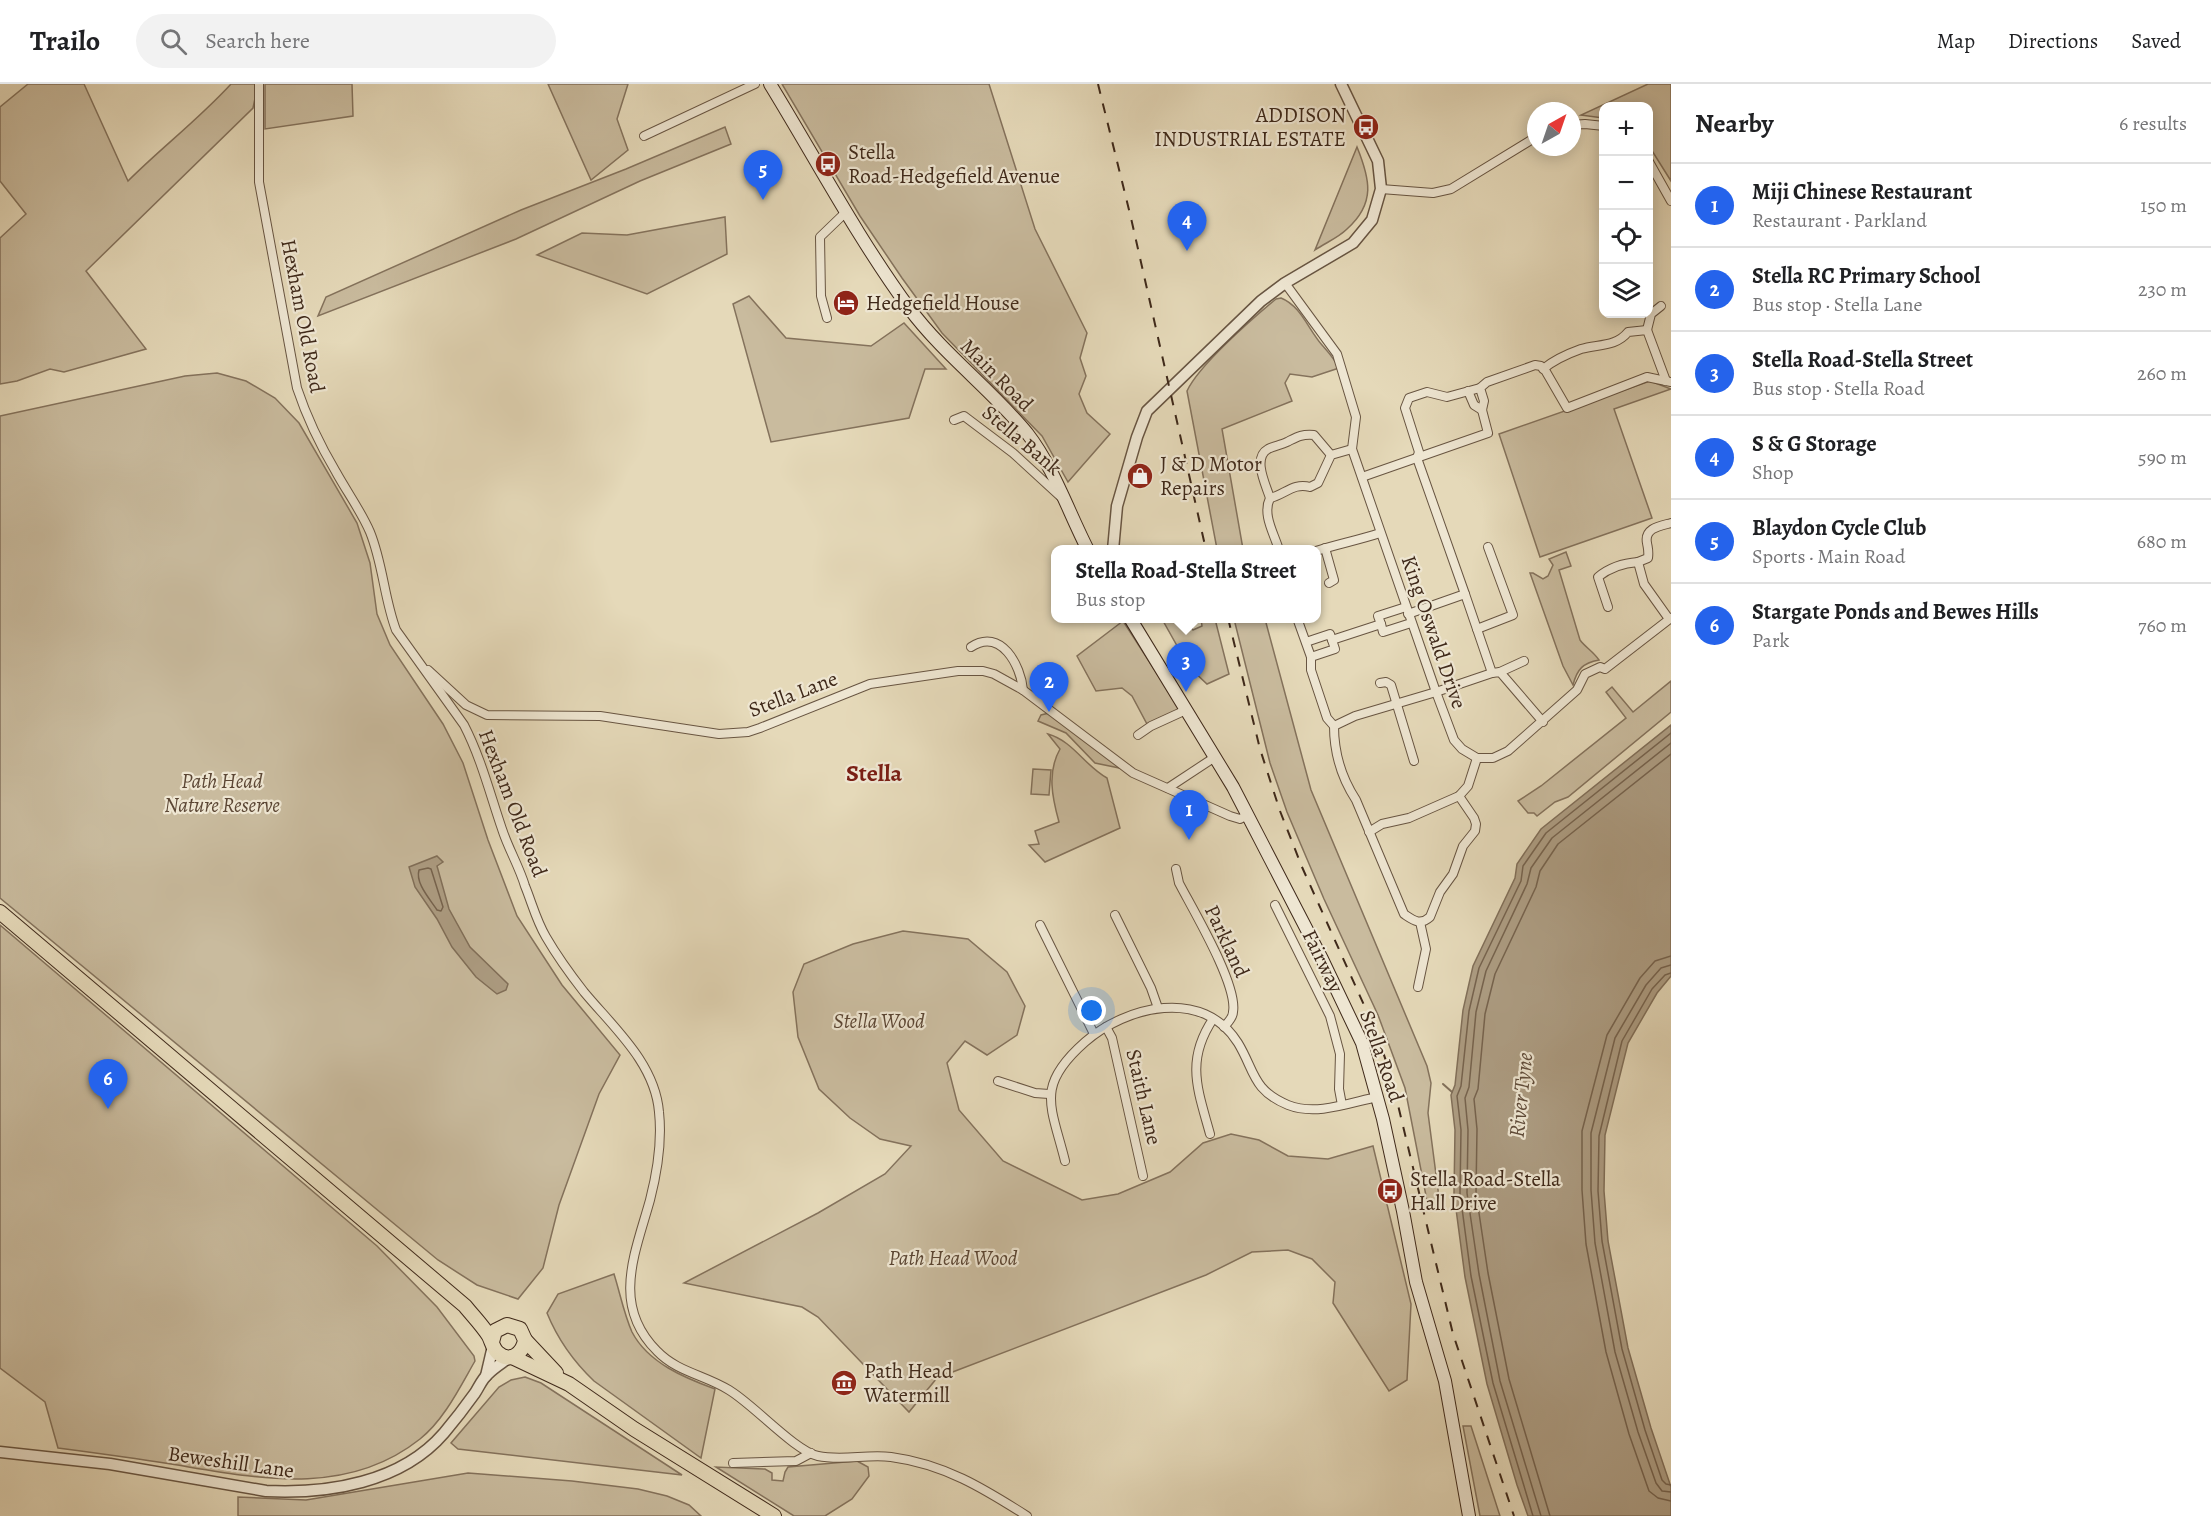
<!DOCTYPE html>
<html lang="en">
<head>
<meta charset="utf-8">
<style>
	:root { --surface:#fff; --page:#f2f2f2; --text:#202124; --muted:#757577; --line:#e0e0e0; --accent:#2563eb }
	body { margin:0; font-family:Alegreya,serif; background:var(--page); color:var(--text) }
	.controls { position:absolute; right:18px; top:18px; display:grid; overflow:hidden; border-radius:12px; box-shadow:0 3px 15px #0003 }
	.controls button { width:54px; height:54px; display:grid; place-items:center; padding:0; border:0; border-bottom:2px solid var(--line); background:var(--surface); color:var(--text); font:30px sans-serif }
	.compass { position:absolute; left:1527px; top:18px; width:54px; height:54px; border-radius:50%; background:var(--surface); box-shadow:0 3px 15px #0003; rotate:40deg }
	.you { position:absolute; left:1092px; top:927px; width:21px; height:21px; margin:-15px; border:4px solid #fff; border-radius:50%; background:#1a73e8; box-shadow:0 0 0 9px #1a73e833 }
	.badge { display:grid; place-items:center; width:39px; height:39px; border-radius:50%; background:var(--accent); color:#fff; font-size:20px; font-weight:700 }
	.pin { position:absolute; translate:-50% -50px; filter:drop-shadow(0 2px 3px #0008) }
	.pin::after { content:''; position:absolute; top:32px; width:21px; height:18px; background:inherit; clip-path:polygon(0 0,100% 0,50% 100%) }
	.popup { position:absolute; left:1051px; top:461px; width:270px; height:78px; box-sizing:border-box; display:grid; place-content:center; border-radius:12px; background:var(--surface); filter:drop-shadow(0 2px 4px #0005); font-size:20px; white-space:nowrap; color:var(--muted) }
	.popup b { font-size:22px; color:var(--text) }
	.popup::after { content:''; position:absolute; left:50%; top:100%; margin-left:-12px; border:12px solid transparent; border-top-color:var(--surface) }
	.list { margin:0; padding:0; list-style:none }
	h2 { display:flex; justify-content:space-between; align-items:center; height:78px; margin:0; padding:0 24px; font-size:26px }
	h2 small { font-size:20px; font-weight:400; color:var(--muted) }
	.list li { display:grid; grid-template-columns:39px 1fr auto; gap:18px; align-items:center; box-sizing:border-box; height:84px; padding:0 24px; border-top:2px solid var(--line) }
	.list b { display:block; font-size:22px; white-space:nowrap }
	.list p { margin:0; font-size:20px; white-space:nowrap; color:var(--muted) }
	.list em { font-size:20px; font-style:normal; color:var(--muted) }
	.icon { flex:none; width:33px; height:33px; fill:none; stroke:currentColor; stroke-width:2; stroke-linecap:round; stroke-linejoin:round }
	.map { position:relative; flex:none; width:1671px; height:1432px; overflow:hidden }
	header { display:flex; align-items:center; gap:36px; box-sizing:border-box; height:84px; padding:0 30px; background:var(--surface); border-bottom:2px solid var(--line) }
	header strong { font-size:28px }
	nav { display:flex; gap:33px; margin-inline-start:auto; font-size:21px }
	.search { width:420px; height:54px; background:var(--page); display:flex; align-items:center; gap:15px; box-sizing:border-box; padding:0 21px; border-radius:33px; color:var(--muted); font-size:22px }
	main { display:flex }
	aside { flex:1; background:var(--surface) }
	.map>svg:first-child { display:block }
	.green { fill:#c9bb9e; stroke:#84725c; stroke-width:1.5 }
	.water { fill:#ad9d83; stroke:#816f59; stroke-width:1.5 }
	.lines { fill:none; stroke-linecap:round; stroke-linejoin:round }
	.shore { stroke:#76634e; stroke-width:1.5 }
	.stream { stroke:#816f59; stroke-width:2 }
	.minor-casing { stroke:#685542; stroke-width:10 }
	.tertiary-casing { stroke:#685542; stroke-width:13 }
	.secondary-casing { stroke:#3f291a; stroke-width:14 }
	.primary-casing { stroke:#3f291a; stroke-width:16 }
	.minor { stroke:#eee6d2; stroke-width:8 }
	.tertiary { stroke:#eee6d2; stroke-width:10 }
	.secondary { stroke:#eee6d2; stroke-width:12 }
	.primary { stroke:#e5d9b9; stroke-width:14 }
	.rail { stroke:#3f291a; stroke-width:2; stroke-dasharray:10 10; stroke-linecap:butt }
	.labels { text-anchor:middle; stroke-width:4.5; stroke-linejoin:round; paint-order:stroke }
	.poi-label { font-size:21px; fill:#3f291a; stroke:#eee6d2; text-anchor:start }
	.street-label { font-size:21px; fill:#3f291a; stroke:#eee6d2 }
	.park-label { font-size:21px; font-style:italic; fill:#5b4634; stroke:#eee6d2 }
	.water-label { font-size:22px; font-style:italic; fill:#604c3a; stroke:#eee6d2 }
	.quarter-label { font-size:24px; font-weight:bold; fill:#7a1f14; stroke:#eee6d2 }
</style>
</head>
<body>
<header>
<strong>Trailo</strong>
<div class="search"><svg class="icon" aria-label="search" viewBox="0 0 24 24"><circle cx="10" cy="10" r="6"/><path d="M15 15l6 6"/></svg>Search here</div>
<nav><a>Map</a><a>Directions</a><a>Saved</a></nav>
</header>
<main>
<div class="map">
<svg width="1671" height="1432" viewBox="0 0 1671 1432">
	<rect width="100%" height="100%" fill="#e5d9b9"/>
	<filter id="stains"><feTurbulence type="fractalNoise" baseFrequency=".00333" numOctaves="4"/><feColorMatrix values="0 0 0 0 .2 0 0 0 0 .09 0 0 0 0 .02 0 0 0 .5 -.17"/></filter>
	<radialGradient id="worn" r=".72"><stop offset=".6" stop-color="#630" stop-opacity="0"/><stop offset="1" stop-color="#630" stop-opacity=".3"/></radialGradient>
	<g class="green">
		<path d="M28,0H84L128,97C161,64 199,35 231,0H258L253,24L86,187L146,265L64,288L50,285L17,297L0,300V154L26,130L0,97V23Z"/>
		<path d="M265,0H352L353,32L265,45Z"/>
		<path d="M548,0H628L617,35L628,66L591,96Z"/>
		<path d="M782,0H989L1035,145L1087,249L1080,274L1086,292L1079,310L1087,329L1110,350L1068,398L1042,352L942,249L902,194L860,132Z"/>
		<path d="M1648,0H1671V97L1649,62L1648,22H1604L1603,34L1581,31Z"/>
		<path d="M725,43L731,60L640,97L516,155L318,232L326,213L521,126L626,85Z"/>
		<path d="M1357,63C1370,95 1376,119 1347,145C1338,154 1325,159 1315,166Z"/>
		<path d="M725,133L727,170L647,210L537,171L582,149L627,151Z"/>
		<path d="M749,212L786,254L871,262L904,239L946,285H925L909,334L771,358L733,220Z"/>
		<path d="M1281,214C1301,222 1308,245 1322,261C1329,269 1334,274 1339,284L1312,293L1290,290L1285,299L1292,317L1222,345L1243,465H1217L1187,307C1199,281 1252,235 1276,215Z"/>
		<path d="M217,289L246,297L275,314L299,339L357,439L370,479L377,530L390,561L443,640L463,679L488,756L517,832L562,901L620,971L599,1010L559,1121L543,1184L518,1215L477,1201L438,1176L0,814V332L185,292Z"/>
		<path d="M1650,297L1671,305L1614,325L1652,434L1540,473L1499,350Z"/>
		<path d="M1566,468L1571,482L1559,486L1580,556C1586,564 1593,567 1599,576C1583,579 1577,585 1573,601L1563,582L1530,489H1533L1543,495L1548,492L1553,481L1549,475Z"/>
		<path d="M1162,535H1187L1193,546L1202,542L1201,535H1215L1229,590L1207,600L1189,583Z"/>
		<path d="M1234,535H1265L1311,706L1427,982L1431,999L1428,1029L1440,1121L1428,1122L1405,1004L1378,931L1324,815L1287,728L1270,679Z"/>
		<path d="M1123,537L1180,625L1147,640L1132,612L1122,604L1096,607L1077,572Z"/>
		<path d="M1671,597V628L1568,713L1555,718L1537,732L1534,729H1528L1518,717L1541,702L1626,634L1606,608L1612,603L1633,628Z"/>
		<path d="M1049,629L1124,685L1095,679L1066,649L1038,637L1041,631Z"/>
		<path d="M1048,650C1073,657 1085,682 1107,694L1120,744L1045,778L1029,761L1039,760L1035,747L1059,738C1052,713 1047,688 1060,665Z"/>
		<path d="M1033,685L1051,686L1049,711L1031,710Z"/>
		<path d="M0,841L377,1162L437,1223L474,1272L475,1277C460,1303 444,1336 420,1355C346,1414 256,1394 171,1380C133,1374 96,1369 58,1364L45,1318L0,1284Z"/>
		<path d="M903,847L968,855L1007,888L1025,922L1017,951L987,971L965,957L947,979L959,1026L1003,1077L1082,1116L1118,1110L1170,1088L1203,1059L1231,1050L1259,1056L1288,1072L1328,1075L1373,1062L1411,1220L1407,1296L1389,1307L1333,1219L1335,1198L1312,1175L1288,1166L1252,1168L1206,1191L937,1294L909,1328L818,1233L802,1223L684,1199L818,1129L885,1090L911,1062L880,1055L850,1034L819,1005L798,953L793,908L804,880L853,860Z"/>
		<path d="M614,1190C620,1209 624,1230 632,1248C648,1279 685,1294 715,1305L701,1374L594,1297C573,1277 558,1256 547,1229L558,1210Z"/>
		<path d="M525,1293L541,1299L682,1391L458,1365L451,1359L499,1303L511,1296Z"/>
		<path d="M1463,1342H1471L1500,1432H1480Z"/>
		<path d="M857,1377L868,1383L869,1392L852,1415L825,1432H794L716,1383L765,1385L772,1389V1396L783,1397L785,1388L788,1383Z"/>
		<path d="M468,1389L572,1397L638,1405L667,1412L689,1421L701,1432H238V1413L306,1416Z"/>
	</g>
	<g class="water">
		<path d="M1671,641V892L1657,909L1628,959L1605,1051L1604,1107L1608,1157L1628,1264L1651,1344L1671,1403V1432H1528L1517,1401L1487,1300L1465,1193L1454,1110L1455,1046L1451,1011L1455,1001L1463,926L1473,882L1515,794L1517,780L1541,745Z"/>
		<path d="M437,772L443,778L437,782L449,825L470,863L508,900L506,906L497,910L476,893L452,863L437,835L415,803L409,783Z"/>
	</g>
	<g class="lines">
		<g class="shore">
			<path d="M428,784L431,785L443,823L441,827L437,826C430,815 415,799 419,786Z"/>
			<path d="M1671,872L1655,877L1640,894L1607,951L1582,1047V1106L1586,1160L1606,1268L1629,1350L1649,1407L1658,1414L1671,1417"/>
			<path d="M1671,881L1661,884L1646,901L1615,954L1591,1049V1106L1595,1159L1615,1268L1638,1348L1656,1399L1662,1407L1671,1408"/>
			<path d="M1671,889L1665,891L1652,905L1622,957L1599,1052L1598,1107L1602,1157L1622,1265L1645,1346L1662,1396L1666,1400L1671,1401"/>
			<path d="M1533,1432L1493,1299L1471,1192L1460,1109L1461,1046L1457,1012L1461,1002L1469,927L1479,884L1521,797L1523,782L1546,749L1671,649"/>
			<path d="M1541,1432L1500,1297L1479,1190L1467,1109L1468,1046L1465,1014L1469,1003L1476,928L1486,887L1527,800L1531,784L1552,754L1671,659"/>
			<path d="M1550,1432L1509,1295L1488,1189L1476,1109L1477,1045L1474,1015L1478,1005L1485,930L1495,890L1536,803L1540,787L1558,760L1671,670"/>
		</g>
		<path class="stream" d="M1443,1000L1452,1008"/>
		<g class="minor-casing">
			<g id="minor">
				<path d="M259,0V98L297,304C307,334 320,361 336,388C347,408 361,427 370,448C383,480 384,514 396,546L464,641C481,674 490,710 502,745C508,764 519,782 525,802C532,819 536,836 546,853C557,872 570,890 584,908C613,943 655,979 659,1028C662,1056 657,1089 650,1116C635,1170 611,1221 657,1267C677,1288 705,1291 729,1306C754,1321 795,1367 818,1372C842,1377 867,1370 891,1373C944,1380 983,1404 1027,1432"/>
				<path d="M1572,41L1585,40L1604,42"/>
				<path d="M644,52L755,0"/>
				<path d="M1648,76L1671,117"/>
				<path d="M1381,105L1433,109L1451,105L1536,53"/>
				<path d="M1285,199L1337,270L1356,333L1352,365L1436,608L1454,656L1462,665L1477,674H1493L1508,667L1577,606L1585,590L1600,583L1605,585L1671,534"/>
				<path d="M827,234L821,212L820,153L846,128"/>
				<path d="M1647,246L1651,230L1661,222"/>
				<path d="M1543,285C1554,276 1567,270 1581,265C1598,260 1616,263 1628,248L1647,246L1666,297"/>
				<path d="M1468,307L1474,321L1482,326"/>
				<path d="M954,336L964,332L1013,369L1061,413"/>
				<path d="M1362,393L1488,349L1482,326L1484,317L1480,304L1487,298L1535,281L1541,282L1545,286L1567,324L1647,293L1671,298"/>
				<path d="M1270,414C1284,411 1294,398 1310,403L1318,399L1331,371L1352,365"/>
				<path d="M1325,464L1334,496L1329,499"/>
				<path d="M1279,466C1274,449 1262,431 1270,414C1266,401 1252,374 1268,365C1274,362 1281,361 1287,358C1297,353 1301,350 1314,351L1331,371"/>
				<path d="M1316,467C1338,460 1359,456 1380,449"/>
				<path d="M1465,510L1492,589"/>
				<path d="M1608,523L1598,493C1609,484 1624,479 1638,478"/>
				<path d="M1408,530L1465,510L1417,374L1419,368L1405,324L1409,314L1427,308L1447,313L1480,304"/>
				<path d="M1297,534L1311,573V586L1327,634L1334,642C1334,668 1341,693 1356,716L1404,830C1413,836 1420,842 1430,833L1440,808L1453,790L1463,762L1475,747L1476,740L1474,734L1459,712"/>
				<path d="M1669,535L1644,500L1638,478L1648,474C1649,467 1648,465 1647,459C1644,444 1660,442 1671,439"/>
				<path d="M1381,540L1378,532L1406,523"/>
				<path d="M1477,545L1513,531L1488,463"/>
				<path d="M1332,556L1381,540L1383,548L1411,539"/>
				<path d="M1306,558L1330,550L1335,565L1311,573"/>
				<path d="M971,563C1001,543 1021,582 1023,606"/>
				<path d="M428,586L466,621L487,631L600,632L719,650L748,648L760,644L870,600L958,587H983L994,590L1023,606L1133,689L1230,732L1240,735L1248,731"/>
				<path d="M1500,588L1524,577"/>
				<path d="M1380,599L1386,598L1391,601L1414,677"/>
				<path d="M1334,642L1355,632L1436,608L1492,589L1500,588L1543,638"/>
				<path d="M1138,651L1151,642L1186,626"/>
				<path d="M1168,704L1215,673"/>
				<path d="M1369,748L1382,740L1409,734L1459,712L1468,702L1477,674"/>
				<path d="M1176,785L1179,799C1193,826 1238,901 1233,928C1233,934 1228,938 1224,943"/>
				<path d="M1275,821L1330,932L1340,970L1339,1005L1342,1021"/>
				<path d="M1115,831L1151,904L1158,924"/>
				<path d="M1040,841L1094,950"/>
				<path d="M1418,903L1426,865L1420,838"/>
				<path d="M1106,943L1112,954L1143,1092"/>
				<path d="M998,997L1035,1009L1049,1010"/>
				<path d="M1210,1050C1198,1006 1185,977 1213,935"/>
				<path d="M1065,1077C1051,1021 1035,1002 1085,958C1126,922 1203,903 1238,959C1255,987 1252,1006 1288,1021C1316,1032 1349,1019 1377,1013"/>
				<path d="M733,1379L796,1377L811,1369"/>
			</g>
		</g>
		<g class="tertiary-casing">
			<g id="tertiary">
				<path d="M1113,466L1117,422L1137,353L1147,327L1261,217L1285,199L1353,159L1372,136L1381,105L1378,77L1341,0"/>
				<path d="M486,1292L493,1262"/>
				<path d="M0,1368L110,1380L266,1407C328,1410 401,1399 444,1349C455,1336 465,1323 475,1309C479,1303 482,1295 488,1290C494,1284 502,1279 510,1273"/>
			</g>
		</g>
		<g class="secondary-casing">
			<g id="secondary">
				<path d="M770,0C816,75 857,153 909,224C944,271 991,305 1027,349C1054,384 1068,427 1088,466"/>
				<path d="M1130,534L1233,703L1322,875L1362,959L1383,1035L1403,1127L1416,1198L1445,1297L1469,1432"/>
			</g>
		</g>
		<g class="primary-casing">
			<g id="primary">
				<path d="M0,828L465,1222C473,1232 482,1241 489,1252C492,1258 493,1265 498,1269C510,1280 523,1269 525,1256L520,1245L507,1241L495,1247L492,1258"/>
				<path d="M525,1256L556,1289"/>
				<path d="M512,1273L569,1300L634,1345L774,1432"/>
			</g>
		</g>
		<use href="#minor" class="minor"/>
		<use href="#tertiary" class="tertiary"/>
		<use href="#secondary" class="secondary"/>
		<use href="#primary" class="primary"/>
		<g class="rail">
			<path d="M1098,0L1131,134L1206,466"/>
			<path d="M1228,534L1260,665L1280,727L1302,783L1377,950L1391,992L1453,1250L1514,1432"/>
		</g>
	</g>
	<defs>
		<g id="bus-disc" transform="scale(1.35)"><circle r="9.5" fill="#8f2418" stroke="#eee6d2"/><path d="M-5-6H5V4H4V6H2V4H-2V6H-4V4H-5ZM-3.5-4V0h7V-4ZM-3.5 1.2v1.5H-2V1.2ZM2 1.2v1.5H3.5V1.2Z" fill="#fff"/></g>
		<g id="hotel-disc" transform="scale(1.35)"><circle r="9.5" fill="#8f2418" stroke="#eee6d2"/><path d="M-6-4.5h1.5V1H6V5H4.5V3h-9V5H-6ZM-4 0a1.8 1.8 0 1 1 3.6 0ZM.5 0V-2.5h3Q6-2.5 6 0Z" fill="#fff"/></g>
		<g id="shop-disc" transform="scale(1.35)"><circle r="9.5" fill="#8f2418" stroke="#eee6d2"/><path d="M-5-2.5h2.3a2.7 3.5 0 0 1 5.4 0H5L5.5 6h-11ZM-1.5-2.5h3a1.5 2.3 0 0 0-3 0Z" fill="#fff"/></g>
		<g id="museum-disc" transform="scale(1.35)"><circle r="9.5" fill="#8f2418" stroke="#eee6d2"/><path d="M0-6L6-3V-2H-6V-3ZM-5-1h2V3h-2ZM-1-1h2V3h-2ZM3-1h2V3H3ZM-6 4H6V6H-6Z" fill="#fff"/></g>
	</defs>
	<g fill-rule="evenodd">
		<use href="#bus-disc" x="1366" y="43"/>
		<use href="#bus-disc" x="828" y="80"/>
		<use href="#hotel-disc" x="846" y="219"/>
		<use href="#shop-disc" x="1140" y="392"/>
		<use href="#bus-disc" x="1390" y="1107"/>
		<use href="#museum-disc" x="844" y="1299"/>
	</g>
	<g class="labels">
		<g class="poi-label">
			<text x="1346" y="38" text-anchor="end">ADDISON<tspan x="1346" dy="24">INDUSTRIAL ESTATE</tspan></text>
			<text x="848" y="75">Stella<tspan x="848" dy="24">Road-Hedgefield Avenue</tspan></text>
			<text x="866" y="226">Hedgefield House</text>
			<text x="1160" y="387">J &amp; D Motor<tspan x="1160" dy="24">Repairs</tspan></text>
			<text x="1410" y="1102">Stella Road-Stella<tspan x="1410" dy="24">Hall Drive</tspan></text>
			<text x="864" y="1294">Path Head<tspan x="864" dy="24">Watermill</tspan></text>
		</g>
		<g class="street-label">
			<text transform="translate(303 232) rotate(79)" y="7">Hexham Old Road</text>
			<text transform="translate(997 291) rotate(45)" y="7">Main Road</text>
			<text transform="translate(1022 356) rotate(40)" y="7">Stella Bank</text>
			<text transform="translate(1434 548) rotate(71)" y="7">King Oswald Drive</text>
			<text transform="translate(793 610) rotate(-21)" y="7">Stella Lane</text>
			<text transform="translate(513 719) rotate(69)" y="7">Hexham Old Road</text>
			<text transform="translate(1227 857) rotate(65)" y="7">Parkland</text>
			<text transform="translate(1323 877) rotate(64)" y="7">Fairway</text>
			<text transform="translate(1382 972) rotate(71)" y="7">Stella Road</text>
			<text transform="translate(1144 1013) rotate(77)" y="7">Staith Lane</text>
			<text transform="translate(231 1378) rotate(8)" y="7">Beweshill Lane</text>
		</g>
		<g class="park-label">
			<text x="222" y="704">Path Head<tspan x="222" dy="24">Nature Reserve</tspan></text>
			<text x="879" y="944">Stella Wood</text>
			<text x="953" y="1181">Path Head Wood</text>
		</g>
		<g class="water-label">
			<text transform="translate(1520 1011) rotate(-84)" y="8">River Tyne</text>
		</g>
		<g class="quarter-label">
			<text x="874" y="697">Stella</text>
		</g>
	</g>
	<rect width="100%" height="100%" filter="url(#stains)"/>
	<rect width="100%" height="100%" fill="url(#worn)"/>
</svg>
<div class="controls">
<button>+</button>
<button>−</button>
<button><svg class="icon" aria-label="locate" viewBox="0 0 24 24"><circle cx="12" cy="12" r="6"/><path d="M12 2v4M12 18v4M2 12h4M18 12h4"/></svg></button>
<button><svg class="icon" aria-label="layers" viewBox="0 0 24 24"><path d="M12 4l9 5-9 5-9-5zM3 14l9 5 9-5"/></svg></button>
</div>
<svg class="compass" viewBox="-18 -18 36 36"><path d="M0-13l5 13h-10z" fill="#e53935"/><path d="M0 13l5-13h-10z" fill="#757577"/></svg>
<div class="you"></div>
<div class="pin badge" style="left:1189px;top:756px">1</div>
<div class="pin badge" style="left:1049px;top:628px">2</div>
<div class="pin badge" style="left:1186px;top:608px">3</div>
<div class="popup"><b>Stella Road-Stella Street</b>Bus stop</div>
<div class="pin badge" style="left:1187px;top:167px">4</div>
<div class="pin badge" style="left:763px;top:116px">5</div>
<div class="pin badge" style="left:108px;top:1025px">6</div>
</div>
<aside>
<h2>Nearby<small>6 results</small></h2>
<ul class="list">
<li><span class="badge">1</span><div><b>Miji Chinese Restaurant</b><p>Restaurant · Parkland</p></div><em>150 m</em></li>
<li><span class="badge">2</span><div><b>Stella RC Primary School</b><p>Bus stop · Stella Lane</p></div><em>230 m</em></li>
<li><span class="badge">3</span><div><b>Stella Road-Stella Street</b><p>Bus stop · Stella Road</p></div><em>260 m</em></li>
<li><span class="badge">4</span><div><b>S &amp; G Storage</b><p>Shop</p></div><em>590 m</em></li>
<li><span class="badge">5</span><div><b>Blaydon Cycle Club</b><p>Sports · Main Road</p></div><em>680 m</em></li>
<li><span class="badge">6</span><div><b>Stargate Ponds and Bewes Hills</b><p>Park</p></div><em>760 m</em></li>
</ul>
</aside>
</main>
</body>
</html>
